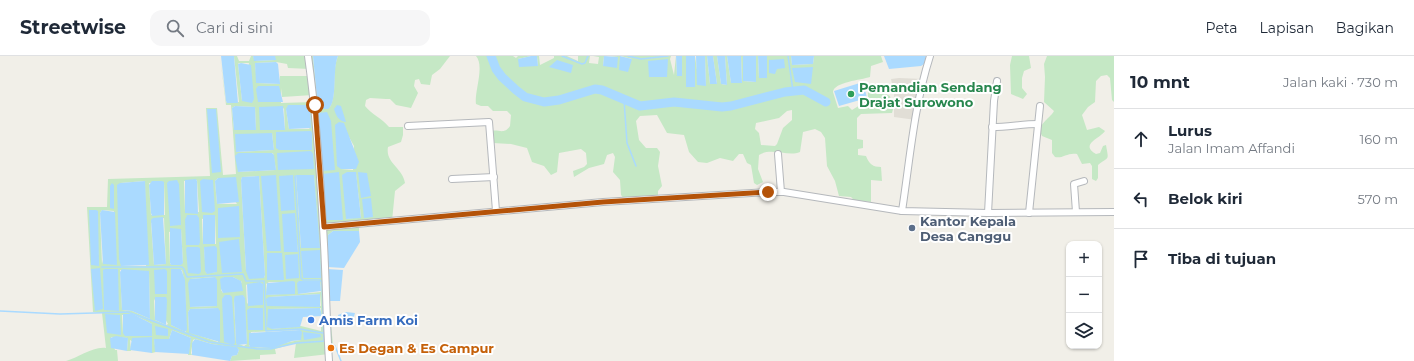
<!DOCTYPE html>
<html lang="id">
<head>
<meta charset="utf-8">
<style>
	:root { --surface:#fff; --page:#f6f6f7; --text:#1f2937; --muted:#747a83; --line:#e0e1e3 }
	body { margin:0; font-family:Montserrat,sans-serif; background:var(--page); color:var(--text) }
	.controls { position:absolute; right:12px; bottom:12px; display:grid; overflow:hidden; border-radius:8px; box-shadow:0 1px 3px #0004 }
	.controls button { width:36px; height:36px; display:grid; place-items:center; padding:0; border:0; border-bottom:1px solid var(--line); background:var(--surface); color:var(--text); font:20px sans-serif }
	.stop { position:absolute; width:12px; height:12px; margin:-9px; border:3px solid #b45309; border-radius:50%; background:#fff }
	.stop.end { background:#b45309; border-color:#fff; box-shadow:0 1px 4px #0008 }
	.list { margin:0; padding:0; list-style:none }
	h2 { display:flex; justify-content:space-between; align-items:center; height:52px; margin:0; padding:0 16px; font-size:17px }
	h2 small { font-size:13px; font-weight:400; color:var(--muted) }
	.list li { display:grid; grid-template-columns:26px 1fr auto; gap:12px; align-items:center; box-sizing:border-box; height:60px; padding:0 16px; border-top:1px solid var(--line) }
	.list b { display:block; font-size:15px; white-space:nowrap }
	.list p { margin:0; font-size:13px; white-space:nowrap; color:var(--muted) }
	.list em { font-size:13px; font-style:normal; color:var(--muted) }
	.icon { flex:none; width:22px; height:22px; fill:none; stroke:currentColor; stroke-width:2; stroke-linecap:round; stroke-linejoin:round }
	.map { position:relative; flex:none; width:1114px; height:305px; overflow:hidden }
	header { display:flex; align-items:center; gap:24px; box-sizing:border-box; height:56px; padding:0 20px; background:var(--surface); border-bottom:1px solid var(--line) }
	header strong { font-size:19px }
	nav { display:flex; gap:22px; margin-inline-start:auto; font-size:14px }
	.search { width:280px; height:36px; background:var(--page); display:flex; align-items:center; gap:10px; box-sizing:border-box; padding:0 14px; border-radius:12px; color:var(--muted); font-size:15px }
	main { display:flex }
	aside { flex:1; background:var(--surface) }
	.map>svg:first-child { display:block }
	.education { fill:#e1ded6 }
	.green { fill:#c5e8c5; fill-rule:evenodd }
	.water { fill:#aadaff }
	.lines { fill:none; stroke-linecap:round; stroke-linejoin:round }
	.stream { stroke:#aadaff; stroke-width:1.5 }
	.river { stroke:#aadaff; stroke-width:9 }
	.minor-casing { stroke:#b5b8bc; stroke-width:8 }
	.minor { stroke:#fff; stroke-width:6 }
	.route { stroke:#b45309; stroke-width:5 }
	.leisure-dot { fill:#2e9e5b; stroke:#fff; stroke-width:1.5 }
	.service-dot { fill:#5c6f8a; stroke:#fff; stroke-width:1.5 }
	.shop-dot { fill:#3f7fe0; stroke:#fff; stroke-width:1.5 }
	.food-dot { fill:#e8710a; stroke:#fff; stroke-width:1.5 }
	.labels { text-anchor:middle; stroke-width:4; stroke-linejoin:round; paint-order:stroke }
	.leisure-label { font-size:13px; font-weight:bold; fill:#27864d; stroke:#fff; text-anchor:start }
	.service-label { font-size:13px; font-weight:bold; fill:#4e5e75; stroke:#fff; text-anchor:start }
	.shop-label { font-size:13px; font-weight:bold; fill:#366cbe; stroke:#fff; text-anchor:start }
	.food-label { font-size:13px; font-weight:bold; fill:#c56008; stroke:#fff; text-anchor:start }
</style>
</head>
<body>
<header>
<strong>Streetwise</strong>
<div class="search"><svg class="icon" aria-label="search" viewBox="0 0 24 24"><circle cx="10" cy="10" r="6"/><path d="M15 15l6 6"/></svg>Cari di sini</div>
<nav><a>Peta</a><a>Lapisan</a><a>Bagikan</a></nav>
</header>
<main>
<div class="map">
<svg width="1114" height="305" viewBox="0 0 1114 305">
	<rect width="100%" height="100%" fill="#f1efe8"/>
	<path class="education" d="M899,22L923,23L916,64L894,61V38L891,23Z"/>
	<g class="green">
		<path d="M220,0L226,45L227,47L239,46L234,0H237L239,5H249L251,0H253L255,5L275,4V0H313L318,53L330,51C338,36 331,17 338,0H450L440,13L432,19L430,29L421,28L419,23L415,24L414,30L418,37L411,52L396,49L390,43H386L370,42L366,44L365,50C372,59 382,62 389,71H403V79L401,86L388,91C385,107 403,112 405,127L395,135L392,165L359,169V175H333L328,179V242L333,288L327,285L329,298L294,302L296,287L275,293L276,298L260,299V303L230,305L232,300L237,299L239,294L237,292L212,288L195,283L193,284L191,297L192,299H188L191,282L172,274L169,283H154L156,296L152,297L130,284L131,295H127L128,282L111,281L115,294H117L118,305H66C78,302 93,290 106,292L102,257L93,256L87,151H107L108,123L210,120L206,52H217L223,119L236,118L231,49H226ZM276,6L287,8L288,12L310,13L311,20H280L279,28L257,27L255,7ZM239,7H249L242,45L238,8ZM281,32L282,41L313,39L314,46L281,47ZM235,50L255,51L256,74H234L232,52ZM284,52L285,74H260ZM286,53L310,73H289ZM272,77L274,94L236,96ZM349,81L354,90L353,114L341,113ZM273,97L276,114L238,116ZM356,118L361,161L346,163ZM296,119H314L319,192H301ZM259,120L265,219L264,222L246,215L241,124L242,121ZM218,122L237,148H217L215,125ZM197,124L199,156H185L184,125ZM145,125L146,210H121L120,127ZM164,126L165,159H151L149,127ZM102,154L114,155L102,208L100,157ZM215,159L216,188H203L202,163ZM164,162L166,208L154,209L151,167ZM181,173L183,207L170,208L169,176ZM296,181L298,195L284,196ZM204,192H217V216L206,217ZM120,214L149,217L150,263L132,255L122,254ZM171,214H182L185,228L186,276L171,269ZM215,221L217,250L190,251V223ZM224,221H233L242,226L223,237L221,234ZM320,225L321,236L298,238V226ZM269,226H294L295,237L267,239L266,228ZM262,227L247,248L246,229L248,228ZM320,238L321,250L269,241ZM244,240L247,288L244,290L236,287L234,243ZM154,243L168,268L166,269L155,264ZM218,252V286L189,276L188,256L190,253ZM321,252V275L301,270L272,273L268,253ZM133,258L152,268L123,277L122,259ZM300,274L301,284C283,286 268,295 249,290L251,276Z"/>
		<path d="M476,0H513L516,2L518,0H531L518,3L538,10L537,0H539L540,9L554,2V0H567L578,5V0H590L589,7L598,8L599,1L593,0H604L603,10L618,1L610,0H620V14L632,3L621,0H671L670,3L674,19L676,0L677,20L682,19V0H686V31L695,4V0L697,14L706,30L705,0H707L710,28H717L713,0H717L721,28L727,29L725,0H727L731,27H742L741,0H743V25L756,26V0H758L759,22H767V0H791L792,9L813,8L814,0H881L883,6L871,10L870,21C861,24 834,26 833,36L838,52L848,50L852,54L868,44V34C875,32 884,37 890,40L893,53L892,57L861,58L857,62V83L863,84V92L858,93V99L866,100C869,108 873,111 881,111L882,125L871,124V146L854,144L851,141L839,140L835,125L827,110L825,82L821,76L815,73L803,76L800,96C788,101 771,91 759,99L758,113L763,126L757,129L754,127L751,109L747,107L743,98H739L733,105L720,102L707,107L698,106L689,96L684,79L667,77L657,59L640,60L636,65L639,84L646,92H657L660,96L658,110L662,130L658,135V142L625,144L621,139L620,124L613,116L615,101L613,97L607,99L604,108L589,112L574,121L573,115L584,111L587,108L586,97L581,93L559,97L557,116L551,119L544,110L532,106L527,92L511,88L493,87L491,75C499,73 504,79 510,70L511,59L507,55H493L488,50H481L476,48C474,36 485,10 476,0ZM792,54V64L783,72L777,88L775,90L761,89L759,77L755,73L756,67L779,62L787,55Z"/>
		<path d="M1012,0H1029L1031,12L1024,15L1022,22V32L1027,38L1023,43L1011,38L1010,9Z"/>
		<path d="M1047,0H1114V46L1112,44L1110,22L1107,19L1101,20L1096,25L1095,46L1088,51L1082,59L1087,74L1099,71L1105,75C1101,82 1079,88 1096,98L1100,97L1103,90L1106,89C1109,106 1109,100 1098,109V122L1096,125L1092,123V110L1090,107L1082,108L1077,98C1068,96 1062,103 1055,101L1052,97V84L1042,80C1036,68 1049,64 1054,55L1044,46L1045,21L1044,8Z"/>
	</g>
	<g class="water">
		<path d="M221,0H234L238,47H227L226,45Z"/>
		<path d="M253,0H275L276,4L254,5Z"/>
		<path d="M313,0H338C332,14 338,46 328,53H318Z"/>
		<path d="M531,0H537L538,10L519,11L518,3Z"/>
		<path d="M604,0L618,1L617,12L603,10Z"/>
		<path d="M620,0L632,3L628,16L619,14Z"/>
		<path d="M676,0H682V20H677Z"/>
		<rect x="686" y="0" width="9" height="31"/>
		<path d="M696,0H705L706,30L697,29Z"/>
		<path d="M707,0H713L717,28H710Z"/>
		<path d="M717,0H725L727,29L721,28Z"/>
		<path d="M727,0H741L742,27H731Z"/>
		<path d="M743,0H756V26L743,25Z"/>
		<path d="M758,0H767V22H759Z"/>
		<path d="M791,0H814L813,8L792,9Z"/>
		<path d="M884,0H926L924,8L921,10L889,13Z"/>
		<path d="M668,3L667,21H649L648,5Z"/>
		<path d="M784,3L785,12L777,13L775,18L769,17V4Z"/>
		<path d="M557,4L573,9L571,17L549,11Z"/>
		<path d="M276,6L278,8L280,28L256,27L255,7Z"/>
		<path d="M241,7L251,9L254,43L252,47L242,45L238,8Z"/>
		<path d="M813,11L811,28L795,26L792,12Z"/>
		<path d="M863,26L867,42L839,50L834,35Z"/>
		<path d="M258,30H279L283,46H258L256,33Z"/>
		<path d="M288,49H310L311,72L289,73L286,53Z"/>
		<path d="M337,49L341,50L346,66C338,65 336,59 334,53Z"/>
		<path d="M235,50L255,51L256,74H234L232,52Z"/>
		<path d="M283,50L285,74H260L259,51Z"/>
		<path d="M207,53H216L221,116L212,117Z"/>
		<path d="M327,56L331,65L335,114L322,115L318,57Z"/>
		<path d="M339,66L344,67L359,106L356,113H341L337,110L335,69Z"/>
		<path d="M311,75L312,77V94H279L276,92V76Z"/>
		<path d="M272,77L274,94L236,96L235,78Z"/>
		<path d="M311,95L313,98L314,113L278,114L277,97Z"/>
		<path d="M238,97H272L274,99L276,114L238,116L235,100Z"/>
		<path d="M339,116L343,164H325L322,118Z"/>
		<path d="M347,116H356L361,162L346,163L342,119Z"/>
		<path d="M358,116L367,117L371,140L361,142Z"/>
		<path d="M276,119L281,195H267L261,120Z"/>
		<path d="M293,119L295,154L281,155L279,120Z"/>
		<path d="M296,119H314L320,192H301Z"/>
		<path d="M259,120L265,219L264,222L249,223L246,215L241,124L242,121Z"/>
		<path d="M236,121L239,146L217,148L215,125L218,122Z"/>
		<path d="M203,123L213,124L215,155L212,157L202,156L200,125Z"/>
		<path d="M177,124L179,128L181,169L170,170L167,127L169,125Z"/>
		<path d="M185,124L196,123L197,125L198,158L185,157Z"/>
		<path d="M145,125L149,209L121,210L119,203L117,129L120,127Z"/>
		<path d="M152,125H162L164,126V159L152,160L151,157L149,129Z"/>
		<path d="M112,127L114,129V153L110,152V130Z"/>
		<path d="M371,142L373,161L364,162L362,143Z"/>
		<path d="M239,150L240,181L218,182V152Z"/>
		<path d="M89,154H96L98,155L99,210L91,209Z"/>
		<path d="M102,154L115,156L117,209L103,208L100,157Z"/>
		<path d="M295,157L298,196H284L282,158Z"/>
		<path d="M187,159H197L199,162L200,186L199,189H186L185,164Z"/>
		<rect x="203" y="159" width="12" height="29"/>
		<path d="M163,161L166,208L154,209L151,164L153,162Z"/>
		<path d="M170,172L181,173L183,207L181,209H171L170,207Z"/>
		<path d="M333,175H359L360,186L344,212L327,211L328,179Z"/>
		<path d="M239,183L242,216L222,217L219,186Z"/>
		<path d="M215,190L217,192V216L207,218L205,215L204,191Z"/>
		<path d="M187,191H198L200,192L201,216L199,218L188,217L186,193Z"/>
		<path d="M320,194L321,222H303L301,195Z"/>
		<path d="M267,197H282L284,224H267Z"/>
		<path d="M298,198L299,222L286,223L285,199Z"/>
		<path d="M100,212L103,253L95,255L91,213Z"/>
		<path d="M105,213H118L119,255L104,254L103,214Z"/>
		<path d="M122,213L149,215L150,263L132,255L122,254L120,216Z"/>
		<path d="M165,213L167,215V238H155L154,214Z"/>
		<path d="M171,213H181L185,224L187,274L185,276L171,269Z"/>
		<path d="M327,213L343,214L340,245H329Z"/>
		<path d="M215,221L217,224V250L190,251L188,227L190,223Z"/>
		<path d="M224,221H233L241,225L243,235L223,237L221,233L220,223Z"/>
		<path d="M293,225L295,226V238L266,239L267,227Z"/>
		<path d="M299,225H320L321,235L298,238L297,227Z"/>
		<path d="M260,226L263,228V249L248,250L247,228Z"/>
		<path d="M320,238V251L267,250L266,243L269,241Z"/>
		<path d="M225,239H230L232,241L235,287L233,289L224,286L222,243Z"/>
		<path d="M243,239L245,242L247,288L237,289L236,287L234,243L235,240Z"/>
		<path d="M155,241H166L167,244L166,269L155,264Z"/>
		<path d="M218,252L220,255V286L189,277L188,256L190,253Z"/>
		<path d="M250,252H263V274H248L247,254Z"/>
		<path d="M320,252L322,260L303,261L300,271L272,273L267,271L268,253Z"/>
		<path d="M346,256L355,257L353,264L339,265L338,259Z"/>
		<path d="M105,258L120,259L121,279L107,277Z"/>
		<path d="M123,258H133L152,268V280H125L123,277Z"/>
		<path d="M155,270L168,273V280L156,279Z"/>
		<path d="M172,274L191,282L189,298L155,296L154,283H169Z"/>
		<path d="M300,274L302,276L301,284L292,285L273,292L250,291L249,289V277Z"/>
		<path d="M303,276L320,278L321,281L304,284Z"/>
		<path d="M116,280L128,282L127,295L111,292L110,282Z"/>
		<path d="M152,281V297L130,294L132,282Z"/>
		<path d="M195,283L212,288L237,291L239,294L237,299L232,300L230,305L192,299V287Z"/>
	</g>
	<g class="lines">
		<g class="stream">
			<path d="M562,0L582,8L585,7L588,0"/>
			<path d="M628,0L641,3L668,0"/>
			<path d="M788,0L793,35"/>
			<path d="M624,44L627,87L636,110"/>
			<path d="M295,120L301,222L303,224H320L322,226L324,284"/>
			<path d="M102,211H182L184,213L187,221L243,218L246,225H264L266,275L300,273L323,277"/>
			<path d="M0,255L60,258L128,256L210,286L257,293H270L297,287L326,285"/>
			<path d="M330,287L335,290L341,305"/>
		</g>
		<path class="river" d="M491,0L496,13L502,21L516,34L525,41L544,46L559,44L595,33L602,34L640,50L674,46L722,51L731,50L785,36L804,34L826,46"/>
		<g class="minor-casing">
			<g id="minor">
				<path d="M308,0C316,57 320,114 323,171C326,215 326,260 329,305"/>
				<path d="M408,70L489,66L496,155"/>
				<path d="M992,71C1008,71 1023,68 1038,68"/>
				<path d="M778,98L781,136"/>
				<path d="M452,123L494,121"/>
				<path d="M902,155C910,103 914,50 930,0"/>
				<path d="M1076,156L1074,128L1084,125"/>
				<path d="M988,157L994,45L997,25"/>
				<path d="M1029,157L1040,50"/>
				<path d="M323,171L603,146L768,136H784L902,155L988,157L1114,156"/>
			</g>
		</g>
		<use href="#minor" class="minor"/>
	</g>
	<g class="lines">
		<path class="route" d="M315,49L324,171L603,146L768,136"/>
	</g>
	<circle class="leisure-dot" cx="851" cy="38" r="4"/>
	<circle class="service-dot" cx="912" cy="172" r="4"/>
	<circle class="shop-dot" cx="311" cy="264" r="4"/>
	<circle class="food-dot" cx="331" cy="292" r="4"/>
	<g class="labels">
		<g class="leisure-label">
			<text x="859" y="36">Pemandian Sendang<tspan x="859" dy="15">Drajat Surowono</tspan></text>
		</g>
		<g class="service-label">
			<text x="920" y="170">Kantor Kepala<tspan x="920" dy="15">Desa Canggu</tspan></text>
		</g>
		<g class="shop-label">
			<text x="319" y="269">Amis Farm Koi</text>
		</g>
		<g class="food-label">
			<text x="339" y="297">Es Degan &amp; Es Campur</text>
		</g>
	</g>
</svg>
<div class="controls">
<button>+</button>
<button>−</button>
<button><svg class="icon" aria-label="layers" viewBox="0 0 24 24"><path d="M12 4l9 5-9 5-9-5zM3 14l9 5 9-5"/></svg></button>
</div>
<div class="stop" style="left:315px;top:49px"></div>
<div class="stop end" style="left:768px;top:136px"></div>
</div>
<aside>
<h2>10 mnt<small>Jalan kaki · 730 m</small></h2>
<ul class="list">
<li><svg class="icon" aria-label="ahead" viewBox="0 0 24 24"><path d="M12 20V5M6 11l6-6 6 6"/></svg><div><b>Lurus</b><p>Jalan Imam Affandi</p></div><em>160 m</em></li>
<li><svg class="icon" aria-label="left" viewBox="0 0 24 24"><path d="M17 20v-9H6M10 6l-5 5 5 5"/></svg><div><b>Belok kiri</b></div><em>570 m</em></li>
<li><svg class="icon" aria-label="arrive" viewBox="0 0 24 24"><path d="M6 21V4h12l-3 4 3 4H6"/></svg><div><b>Tiba di tujuan</b></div></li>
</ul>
</aside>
</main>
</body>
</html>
